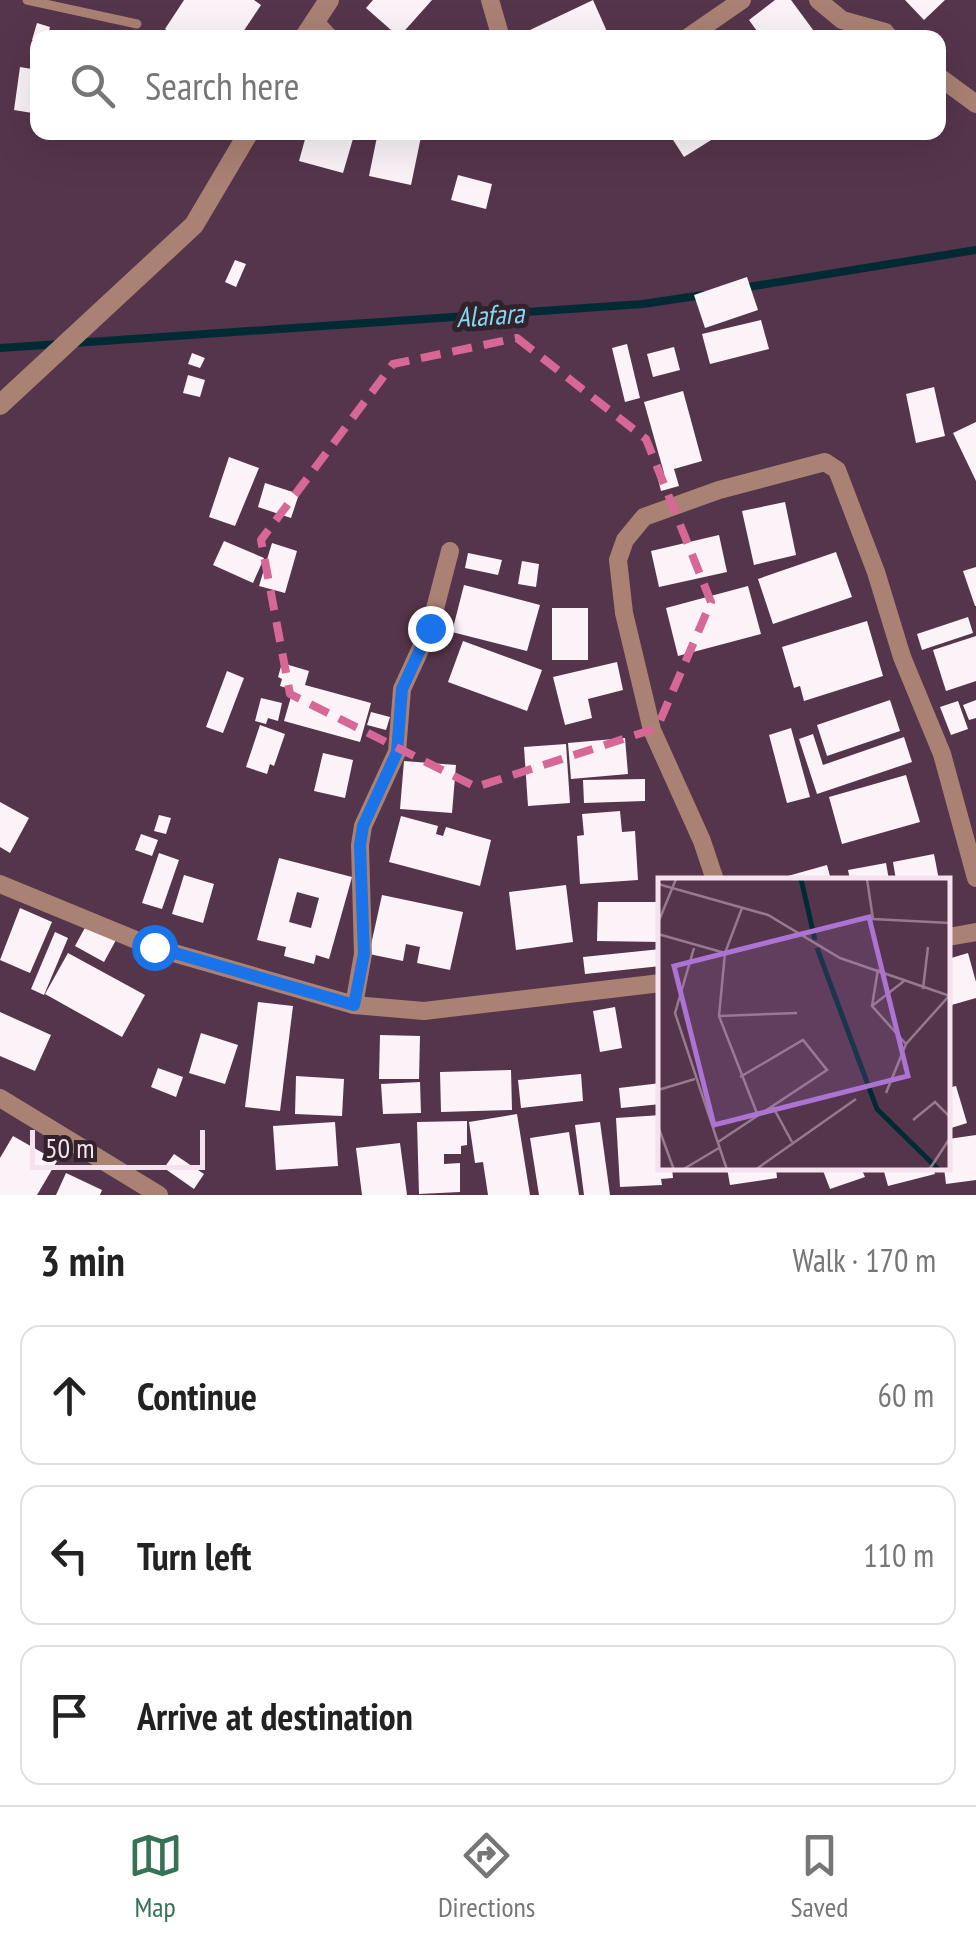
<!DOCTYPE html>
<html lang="en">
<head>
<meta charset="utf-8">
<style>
	:root { --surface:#fff; --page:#f6f6f6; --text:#222; --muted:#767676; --line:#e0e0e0; --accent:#387256 }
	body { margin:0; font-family:"PT Sans Narrow",sans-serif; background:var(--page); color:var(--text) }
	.scale { position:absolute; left:30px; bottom:25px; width:175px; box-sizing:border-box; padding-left:10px; border:5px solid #f6e1ee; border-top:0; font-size:28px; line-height:35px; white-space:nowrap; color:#f6e1ee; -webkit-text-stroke:8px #31222c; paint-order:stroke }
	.stop { position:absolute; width:30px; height:30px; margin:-22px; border:8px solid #1a73e8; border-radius:50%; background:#fff }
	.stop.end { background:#1a73e8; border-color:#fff; box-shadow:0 2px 10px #0008 }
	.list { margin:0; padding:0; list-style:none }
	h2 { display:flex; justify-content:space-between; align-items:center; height:130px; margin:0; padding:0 40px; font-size:42px }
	h2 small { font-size:32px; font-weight:400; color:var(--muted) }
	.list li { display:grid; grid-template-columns:65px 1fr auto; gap:30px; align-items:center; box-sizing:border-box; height:140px; margin:0 20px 20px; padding:0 20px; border:2px solid var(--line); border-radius:20px }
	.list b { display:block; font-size:38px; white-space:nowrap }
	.list em { font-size:32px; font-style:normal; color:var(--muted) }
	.icon { flex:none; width:55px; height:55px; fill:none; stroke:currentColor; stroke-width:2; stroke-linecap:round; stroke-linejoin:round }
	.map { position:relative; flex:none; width:976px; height:1195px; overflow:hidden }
	.search { position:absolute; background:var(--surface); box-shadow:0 10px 40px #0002; left:30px; right:30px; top:30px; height:110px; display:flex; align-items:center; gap:25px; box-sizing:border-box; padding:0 35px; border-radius:20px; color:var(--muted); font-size:38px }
	.sheet { height:610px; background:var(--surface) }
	nav { display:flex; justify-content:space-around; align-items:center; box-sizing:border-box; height:140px; border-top:2px solid var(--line); background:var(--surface); font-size:28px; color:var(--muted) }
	nav a { display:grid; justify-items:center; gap:5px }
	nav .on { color:var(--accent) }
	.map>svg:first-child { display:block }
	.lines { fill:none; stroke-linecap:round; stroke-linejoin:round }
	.stream { stroke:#002b35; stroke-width:8 }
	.building { fill:#fbf3f8; fill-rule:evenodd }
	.service { stroke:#aa8274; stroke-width:9 }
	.minor { stroke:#aa8274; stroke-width:18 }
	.tertiary { stroke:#aa8274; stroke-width:20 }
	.route { stroke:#1a73e8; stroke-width:12 }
	.marked { fill:none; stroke:#d76896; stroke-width:8; stroke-dasharray:20 12; stroke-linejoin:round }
	.labels { text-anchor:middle; stroke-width:10; stroke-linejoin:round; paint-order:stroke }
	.water-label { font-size:28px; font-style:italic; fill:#83d9f3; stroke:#31222c }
	.inset-river { fill:none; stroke:#002b35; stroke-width:5 }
	.inset-road { fill:none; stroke:#957a8c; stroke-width:2.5 }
	.view { fill:#ac74d2; fill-opacity:0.15; stroke:#ac74d2; stroke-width:5 }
	.inset-edge { fill:none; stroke:#f6e1ee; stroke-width:5 }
</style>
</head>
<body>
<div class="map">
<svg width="976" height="1195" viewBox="0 0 976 1195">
	<rect width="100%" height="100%" fill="#55354b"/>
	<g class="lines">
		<g class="stream">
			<path d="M742,288L976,250"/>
			<path d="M74,343L643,304L703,295"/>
			<path d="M0,348L60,344"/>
		</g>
	</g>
	<g class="building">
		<path d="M184,0H254L261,5L239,38H178L165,29Z"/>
		<path d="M373,0H432L399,37L366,8Z"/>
		<path d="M593,0L609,36L534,38L530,30Z"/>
		<path d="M775,0H791L819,38H762L749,20Z"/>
		<path d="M905,0H945L924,20Z"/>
		<path d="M37,23L50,27L47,38H38V42L32,40Z"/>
		<path d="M20,67L38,70V114L14,110Z"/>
		<path d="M307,132H355L343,173L299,161Z"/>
		<path d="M378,132H422L411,185L369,176Z"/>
		<path d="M668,132H724L684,157Z"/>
		<path d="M458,175L492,184L486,209L451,200Z"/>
		<path d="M235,260L246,264L236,287L225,282Z"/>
		<path d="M747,277L758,310L705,328L694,295Z"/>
		<path d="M761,320L769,349L710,364L702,334Z"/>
		<path d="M627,344L640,398L625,402L612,348Z"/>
		<path d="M674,347L680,370L653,377L647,354Z"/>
		<path d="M192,353L205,358L200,368L188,364Z"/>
		<path d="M188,375L205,380L200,397L183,393Z"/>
		<path d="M934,387L945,436L916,443L906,394Z"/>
		<path d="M683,391L702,461L674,469L679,486L661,491L657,475L664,473L644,402Z"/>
		<path d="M976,422V481L953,433Z"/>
		<path d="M229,457L259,468L235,526L209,517Z"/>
		<path d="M265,483L299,494L291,518L258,507Z"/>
		<path d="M785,502L796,555L754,565L742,511Z"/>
		<path d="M719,535L727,572L659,587L651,551Z"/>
		<path d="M224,541L264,558L253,583L213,565Z"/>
		<path d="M272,543L297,551L285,593L259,586Z"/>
		<path d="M836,552L852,597L773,624L758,579Z"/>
		<path d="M468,553L502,560L498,575L465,568Z"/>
		<path d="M522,561L539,564L536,587L518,584Z"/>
		<path d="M976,567V606H975L963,571Z"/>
		<path d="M464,585L540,605L527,651L452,632Z"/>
		<path d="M748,586L761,634L678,656L666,608Z"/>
		<rect x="552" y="608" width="36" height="52"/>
		<path d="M968,617L973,633L922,650L917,634Z"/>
		<path d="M867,621L883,676L804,701L800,686L794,688L782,647Z"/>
		<path d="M976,636V681L946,691L933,650Z"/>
		<path d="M463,641L542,670L527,711L448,682Z"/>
		<path d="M617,662L623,690L588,699L592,718L565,725L553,677Z"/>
		<path d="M282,663L309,671L305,685L371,703L360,742L284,721L293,690L280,686L282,679L278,677Z"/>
		<path d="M227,671L244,678L223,733L206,727Z"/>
		<path d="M261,698L282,703L278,721L268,718L266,724L255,721Z"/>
		<path d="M890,700L900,731L827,756L817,725Z"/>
		<path d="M976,700V718L969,720L963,705Z"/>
		<path d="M958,701L968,729L951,735L940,707Z"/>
		<path d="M371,712L390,717L386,730L367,725Z"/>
		<path d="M260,725L285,734L274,766L270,764L267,774L246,767Z"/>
		<path d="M791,728L810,797L787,803L769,735Z"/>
		<path d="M813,734L823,765L904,737L912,762L817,794L799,739Z"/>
		<path d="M625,738L628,774L571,779L568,743Z"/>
		<path d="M566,744L570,803L528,806L524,747Z"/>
		<path d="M323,753L353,760L345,798L314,791Z"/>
		<path d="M404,761L456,765L452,813L400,809Z"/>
		<path d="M906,775L920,822L842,844L829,797Z"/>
		<path d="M645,779V801L584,803L583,780Z"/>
		<path d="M0,802L29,818L10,853L0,847Z"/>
		<path d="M620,811L622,832L635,831L638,880L580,884L577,836L584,835L582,814Z"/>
		<path d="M159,815L171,818L166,834L154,831Z"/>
		<path d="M401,816L438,826L436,834L443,836L446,827L491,840L480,886L389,862Z"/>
		<path d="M141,834L158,840L152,856L135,850Z"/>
		<path d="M159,853L179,860L162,909L142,903Z"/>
		<path d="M934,854L939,880H896L893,862Z"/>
		<path d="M279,858L352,877L329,959L316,955L314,964L284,956L286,947L257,940ZM297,892L319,898L311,928L289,922Z"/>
		<path d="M886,863L889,880H850L848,870Z"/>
		<path d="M827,865L831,880H778L777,879Z"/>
		<path d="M184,875L214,884L203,923L172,914Z"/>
		<path d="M566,885L573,942L516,950L509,892Z"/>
		<path d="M382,895L463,912L450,970L417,963L420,947L406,944L403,961L369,954Z"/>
		<path d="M598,902H661V942L597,941Z"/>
		<path d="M20,908L52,922L30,973L0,960Z"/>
		<path d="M87,924L116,940L104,962L75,946Z"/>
		<path d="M55,932L68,938L44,995L31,989Z"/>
		<path d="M661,949V966L585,974L583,957Z"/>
		<path d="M68,953L145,995L122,1037L45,994Z"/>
		<path d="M968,953L976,982V998L948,1006V959Z"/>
		<path d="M258,1002L293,1006L280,1111L245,1107Z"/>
		<path d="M615,1007L622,1048L600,1052L593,1011Z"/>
		<path d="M0,1012L51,1035L35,1071L0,1056Z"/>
		<path d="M201,1033L238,1045L225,1084L189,1073Z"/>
		<path d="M380,1035L420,1036L419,1079H379Z"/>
		<path d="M158,1068L183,1077L176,1097L151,1087Z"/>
		<path d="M511,1070L512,1110L441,1112L440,1072Z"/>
		<path d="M581,1074L583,1101L521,1108L518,1080Z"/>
		<path d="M296,1076L344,1079L342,1116L295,1114Z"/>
		<path d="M420,1082L421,1113L383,1114L381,1084Z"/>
		<path d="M661,1083V1104L621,1108L619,1088Z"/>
		<path d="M956,1086L967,1123L948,1129V1088Z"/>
		<path d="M517,1114L530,1195H488L483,1162L475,1163L469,1122Z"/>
		<path d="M661,1115V1168H672L673,1178L661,1179L662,1185L620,1187L616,1118Z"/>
		<path d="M467,1121V1145L461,1146V1154H444V1164L460,1163V1192L419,1194L417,1122Z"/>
		<path d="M335,1122L338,1166L276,1170L273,1126Z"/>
		<path d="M600,1122L610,1195H584L575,1125Z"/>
		<path d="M569,1132L579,1195H539L530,1138Z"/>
		<path d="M976,1135V1180L946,1184L944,1168H948V1139Z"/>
		<path d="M13,1136L57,1161L37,1195H0V1158Z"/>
		<path d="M400,1143L407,1195H362L356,1148Z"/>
		<path d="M174,1154L204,1174L194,1189L164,1168Z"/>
		<path d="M727,1168H776L777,1178L730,1185Z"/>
		<path d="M822,1168H861L865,1177L830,1189Z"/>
		<path d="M883,1168H933L935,1174L888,1186Z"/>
		<path d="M66,1173L102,1190L100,1195H56Z"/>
	</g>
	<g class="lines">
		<path class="service" d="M27,0L137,24"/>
		<g class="minor">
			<path d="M490,0L501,38"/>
			<path d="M818,0L842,20L885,32L890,38"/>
			<path d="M314,21L330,38"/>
			<path d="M687,38L742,0"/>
			<path d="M938,76L976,104"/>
			<path d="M715,880L702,841L652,730L624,613L618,560L625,540L644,517L719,490L825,462L837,470L876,572L902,657L942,754L976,878"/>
			<path d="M0,884L153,947L354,1005L424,1011L661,983"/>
			<path d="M948,937L976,932"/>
			<path d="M354,1005L363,954L360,845L363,826L397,752L402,689L430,628L450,551"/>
			<path d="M0,1098L159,1195"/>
		</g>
		<g class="tertiary">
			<path d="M304,38L329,0"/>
			<path d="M0,405L194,225L249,132"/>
		</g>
	</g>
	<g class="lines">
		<path class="route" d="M154,947L354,1005L364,954L360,845L363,826L397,752L402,689L430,628"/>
	</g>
	<path class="marked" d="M517,338L646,439L711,602L657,728L476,787L290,694L261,540L393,364Z"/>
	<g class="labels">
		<g class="water-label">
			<text transform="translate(490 315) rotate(-4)" y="10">Alafara</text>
		</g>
	</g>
	<g transform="translate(658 878)">
		<rect width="292" height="292" fill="#55354b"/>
		<path class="inset-river" d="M143,1L157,62M159,70L219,231L281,292"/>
		<path class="inset-road" d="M209,1L215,41L292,45M0,6L110,37L182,80L292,118M84,30L67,75L61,138L100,238M0,45L18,1M0,56L67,75M36,70L17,135L69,292M220,91L214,128L248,166M265,111L270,69M214,128L246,103M61,138L139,135M0,212L37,201M228,215L248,166L291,118M115,229L134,264M255,242L277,224L292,239M0,248L16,292M60,264L169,192L145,162L82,199M24,292L61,270M97,292L198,221M271,292L292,260"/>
		<path class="view" d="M211,39L250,198L56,247L16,88Z"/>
		<rect width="292" height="292" class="inset-edge"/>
	</g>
</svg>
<div class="scale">50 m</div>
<div class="stop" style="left:154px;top:947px"></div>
<div class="stop end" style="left:430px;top:628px"></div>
<div class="search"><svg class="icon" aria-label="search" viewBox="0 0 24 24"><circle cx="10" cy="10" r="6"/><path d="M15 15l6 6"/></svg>Search here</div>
</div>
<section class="sheet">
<h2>3 min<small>Walk · 170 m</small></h2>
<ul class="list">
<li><svg class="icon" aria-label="ahead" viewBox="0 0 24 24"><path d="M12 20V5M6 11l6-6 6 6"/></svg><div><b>Continue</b></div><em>60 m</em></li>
<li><svg class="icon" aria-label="left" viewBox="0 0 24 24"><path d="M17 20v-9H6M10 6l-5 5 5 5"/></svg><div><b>Turn left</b></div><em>110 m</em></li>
<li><svg class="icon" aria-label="arrive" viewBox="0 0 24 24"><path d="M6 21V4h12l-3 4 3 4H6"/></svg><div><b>Arrive at destination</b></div></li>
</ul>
</section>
<nav>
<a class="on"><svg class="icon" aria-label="map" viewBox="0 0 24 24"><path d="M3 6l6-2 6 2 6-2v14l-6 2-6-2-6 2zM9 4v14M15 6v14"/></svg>Map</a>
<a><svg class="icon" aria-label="directions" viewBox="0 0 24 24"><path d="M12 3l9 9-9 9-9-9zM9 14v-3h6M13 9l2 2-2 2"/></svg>Directions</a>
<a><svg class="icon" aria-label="saved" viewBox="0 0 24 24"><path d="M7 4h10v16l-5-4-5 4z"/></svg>Saved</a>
</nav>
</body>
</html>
